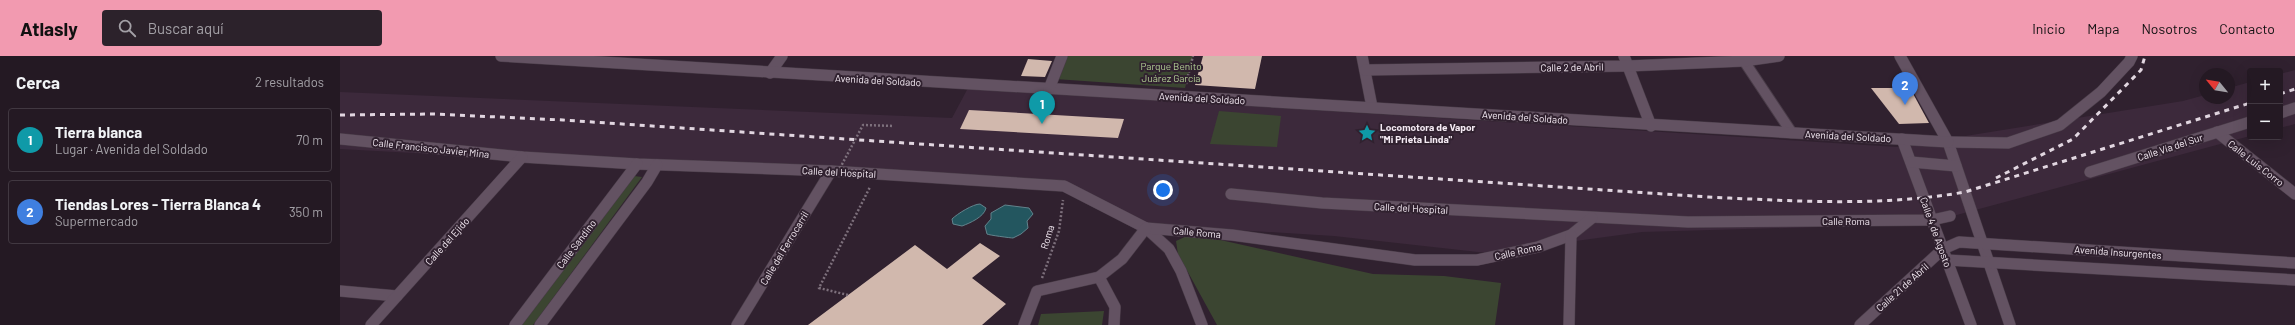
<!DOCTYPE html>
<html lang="es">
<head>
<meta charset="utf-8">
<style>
	:root { --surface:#241923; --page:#2c222b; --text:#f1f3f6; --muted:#a3a0a6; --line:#413841; --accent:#f29ab0 }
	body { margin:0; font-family:Barlow,sans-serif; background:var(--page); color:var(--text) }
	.controls { position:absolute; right:12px; top:12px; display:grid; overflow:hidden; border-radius:4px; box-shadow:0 4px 16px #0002 }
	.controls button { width:36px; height:36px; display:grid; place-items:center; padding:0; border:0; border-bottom:1px solid var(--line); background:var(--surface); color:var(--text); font:20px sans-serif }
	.compass { position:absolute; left:1859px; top:12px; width:36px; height:36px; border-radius:50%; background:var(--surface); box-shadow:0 4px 16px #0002; rotate:300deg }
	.you { position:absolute; left:823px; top:134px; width:14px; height:14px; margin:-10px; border:3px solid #fff; border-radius:50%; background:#1a73e8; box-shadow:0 0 0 6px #1a73e833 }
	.badge { display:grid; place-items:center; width:26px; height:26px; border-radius:50%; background:var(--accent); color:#fff; font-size:13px; font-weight:700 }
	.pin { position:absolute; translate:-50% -33px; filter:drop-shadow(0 1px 2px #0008) }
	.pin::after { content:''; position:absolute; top:21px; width:14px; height:12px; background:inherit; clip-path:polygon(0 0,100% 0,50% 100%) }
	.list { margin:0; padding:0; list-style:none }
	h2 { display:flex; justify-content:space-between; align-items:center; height:52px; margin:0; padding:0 16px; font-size:17px }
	h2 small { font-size:13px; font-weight:400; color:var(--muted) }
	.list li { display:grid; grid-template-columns:26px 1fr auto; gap:12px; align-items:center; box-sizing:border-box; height:64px; margin:0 8px 8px; padding:0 8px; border:1px solid var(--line); border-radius:4px }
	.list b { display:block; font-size:15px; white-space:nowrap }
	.list p { margin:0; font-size:13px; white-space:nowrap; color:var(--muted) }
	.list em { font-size:13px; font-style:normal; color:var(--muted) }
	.icon { flex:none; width:22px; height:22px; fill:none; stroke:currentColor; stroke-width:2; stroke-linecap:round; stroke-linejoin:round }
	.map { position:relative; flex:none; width:1955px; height:269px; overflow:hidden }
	header { display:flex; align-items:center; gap:24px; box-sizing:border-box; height:56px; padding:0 20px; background:var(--accent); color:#111 }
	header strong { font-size:19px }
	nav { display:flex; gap:22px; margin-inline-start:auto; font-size:14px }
	.search { width:280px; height:36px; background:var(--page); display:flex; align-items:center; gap:10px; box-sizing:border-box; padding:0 14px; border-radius:4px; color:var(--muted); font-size:15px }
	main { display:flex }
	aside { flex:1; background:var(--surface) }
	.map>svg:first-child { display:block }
	.built { fill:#3c293b }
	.green { fill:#3b4531 }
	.water { fill:#23565f; stroke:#62838c }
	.building { fill:#d1b8ad }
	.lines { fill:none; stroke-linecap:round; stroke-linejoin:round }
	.pedestrian-casing { stroke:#493c48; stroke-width:12 }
	.minor-casing { stroke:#493c48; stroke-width:12 }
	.tertiary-casing { stroke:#493c48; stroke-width:12 }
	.path { stroke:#7d707c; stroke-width:2.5; stroke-dasharray:2 2; stroke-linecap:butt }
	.pedestrian { stroke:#635262; stroke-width:10 }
	.minor { stroke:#635262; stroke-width:11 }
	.tertiary { stroke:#635262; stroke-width:11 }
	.rail { stroke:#e1d6e0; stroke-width:3; stroke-dasharray:5 5; stroke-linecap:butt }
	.path-bridge { stroke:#7d707c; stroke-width:2.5; stroke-dasharray:2 2; stroke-linecap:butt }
	.labels { text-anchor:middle; stroke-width:4; stroke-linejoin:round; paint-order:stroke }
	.park-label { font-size:10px; fill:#b2cf94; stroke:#30212f }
	.street-label { font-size:10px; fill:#f5ebf4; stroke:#30212f }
	.poi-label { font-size:10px; font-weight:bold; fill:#f5ebf4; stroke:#30212f; text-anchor:start }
</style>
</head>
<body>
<header>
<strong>Atlasly</strong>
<div class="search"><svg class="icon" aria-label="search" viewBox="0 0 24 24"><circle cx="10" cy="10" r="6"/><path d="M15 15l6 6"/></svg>Buscar aquí</div>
<nav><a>Inicio</a><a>Mapa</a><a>Nosotros</a><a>Contacto</a></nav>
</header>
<main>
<aside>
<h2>Cerca<small>2 resultados</small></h2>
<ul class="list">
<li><span class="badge" style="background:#0f9aa8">1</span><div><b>Tierra blanca</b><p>Lugar · Avenida del Soldado</p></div><em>70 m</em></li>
<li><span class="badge" style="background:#3f7fe0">2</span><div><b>Tiendas Lores - Tierra Blanca 4</b><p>Supermercado</p></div><em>350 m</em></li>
</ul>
</aside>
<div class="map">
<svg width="1955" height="269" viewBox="0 0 1955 269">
	<rect width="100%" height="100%" fill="#30212f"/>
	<g class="built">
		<path d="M1955,14V68L1940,72V18Z"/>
		<path d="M1910,26V80L1583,168L1302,176L1147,197L994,180L813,169L726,133L0,93V36L612,62L628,32L1557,91L1843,45L1865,39V42H1889V32Z"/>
	</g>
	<g class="green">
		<path d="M724,0H853L845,32L715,23Z"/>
		<path d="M879,55L941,60L937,91L870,88Z"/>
		<path d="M294,120L302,121L193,269H177Z"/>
		<path d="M849,179L876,183L1033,218L1104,220L1161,227L1155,269H877L838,198L836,185Z"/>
		<path d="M764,255L762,269H698L701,258Z"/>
	</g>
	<g class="water">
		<path d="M640,148L646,152C644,161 630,167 622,170L613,168L612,163C617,158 633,148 640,148Z"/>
		<path d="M665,149L689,152L693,158L687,165L688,172L681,178L673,182C671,182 648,179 647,178L645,170L651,163V157Z"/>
	</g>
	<g class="building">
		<path d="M863,0H922L915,33L855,29Z"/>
		<path d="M688,3L712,5L705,21L681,20Z"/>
		<path d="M1531,32H1570L1589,67L1559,68Z"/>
		<path d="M629,54L784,63L778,82L620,73Z"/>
		<path d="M640,187L660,200L632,222L666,248L642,269H468L575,189L607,213Z"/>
	</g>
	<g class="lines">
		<g class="pedestrian-casing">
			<path id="pedestrian" d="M1404,5L1452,77"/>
		</g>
		<g class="minor-casing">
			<g id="minor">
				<path d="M1022,0L1032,51"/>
				<path d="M1284,0L1311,70"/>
				<path d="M1560,0L1608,86L1670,269"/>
				<path d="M1025,14L1288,10L1404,5L1439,0"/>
				<path d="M430,17L442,0"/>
				<path d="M1940,57L1955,52"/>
				<path d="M1877,76L1955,138"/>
				<path d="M0,83L182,101L297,108L491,115L724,130L806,172L829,193L841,215L862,269"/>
				<path d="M1562,83L1631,269"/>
				<path d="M1608,86L1668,87L1720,69L1761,36L1789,6L1792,0"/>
				<path d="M1571,106L1616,110"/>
				<path d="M1750,116L1910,66"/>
				<path d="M891,138L982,147L1348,166L1592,164L1610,160"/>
				<path d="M806,172L892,179L1075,204H1137L1198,191L1231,179L1252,162"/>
				<path d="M1607,204L1955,224"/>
				<path d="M759,221L775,251L774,269"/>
				<path d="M0,235L57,240"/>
				<path d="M31,269L182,101"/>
				<path d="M397,269L491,115"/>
				<path d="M684,269L697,235L759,221L782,203L806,172"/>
				<path d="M1229,269L1231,179"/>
				<path d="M1520,269L1603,193L1619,186L1955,207"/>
			</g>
		</g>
		<g class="tertiary-casing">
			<g id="tertiary">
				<path d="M161,0L1608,86"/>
				<path d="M709,33L722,0"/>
				<path d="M175,269L297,108"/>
				<path d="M200,269L307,126L317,109"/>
			</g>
		</g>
		<g class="path">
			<path d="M846,28L853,0"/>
			<path d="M702,222L719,175L723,144"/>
			<path d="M508,239L479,232L530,131"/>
		</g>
		<use href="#pedestrian" class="pedestrian"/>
		<use href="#minor" class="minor"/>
		<use href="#tertiary" class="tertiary"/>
		<g class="rail">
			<path d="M1940,38L1955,33"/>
			<path d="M0,59L93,58L223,64L1368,141C1454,145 1540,151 1625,136L1910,47"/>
			<path d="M1656,122L1733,83L1801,14L1805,0"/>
		</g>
		<path class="path-bridge" d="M529,115L499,114L523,69L554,70"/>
	</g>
	<defs>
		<g id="sight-bare" transform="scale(1.38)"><path d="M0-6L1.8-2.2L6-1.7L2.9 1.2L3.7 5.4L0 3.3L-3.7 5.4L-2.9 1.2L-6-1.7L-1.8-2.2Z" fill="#0f9aa8" stroke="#30212f" stroke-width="2.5" paint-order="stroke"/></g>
	</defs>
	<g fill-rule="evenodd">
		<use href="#sight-bare" x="1027" y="77"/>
	</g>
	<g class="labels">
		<g class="park-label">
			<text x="831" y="14">Parque Benito<tspan x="831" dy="12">Juárez García</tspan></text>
		</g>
		<g class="street-label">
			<text transform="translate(1232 11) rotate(-1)" y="4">Calle 2 de Abril</text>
			<text transform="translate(538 24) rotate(3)" y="4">Avenida del Soldado</text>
			<text transform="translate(862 42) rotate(3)" y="4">Avenida del Soldado</text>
			<text transform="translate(1185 61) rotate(4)" y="4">Avenida del Soldado</text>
			<text transform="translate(1508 80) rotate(3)" y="4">Avenida del Soldado</text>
			<text transform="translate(1830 91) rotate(-18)" y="4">Calle Vía del Sur</text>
			<text transform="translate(91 92) rotate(6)" y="4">Calle Francisco Javier Mina</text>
			<text transform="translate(1916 107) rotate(38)" y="4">Calle Luis Corro</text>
			<text transform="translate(499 116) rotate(3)" y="4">Calle del Hospital</text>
			<text transform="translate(1071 152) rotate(3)" y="4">Calle del Hospital</text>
			<text x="1506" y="169">Calle Roma</text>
			<text transform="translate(857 176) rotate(5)" y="4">Calle Roma</text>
			<text transform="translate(1596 176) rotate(70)" y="4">Calle 4 de Agosto</text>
			<text transform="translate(707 181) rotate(-73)" y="4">Roma</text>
			<text transform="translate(107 185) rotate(-48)" y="4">Calle del Ejido</text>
			<text transform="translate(236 188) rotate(-53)" y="4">Calle Sandino</text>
			<text transform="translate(444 192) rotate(-59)" y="4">Calle del Ferrocarril</text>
			<text transform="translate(1178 195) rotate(-13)" y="4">Calle Roma</text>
			<text transform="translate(1778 196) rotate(4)" y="4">Avenida Insurgentes</text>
			<text transform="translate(1562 231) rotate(-42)" y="4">Calle 21 de Abril</text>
		</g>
		<g class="poi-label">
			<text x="1040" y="75">Locomotora de Vapor<tspan x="1040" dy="12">"Mi Prieta Linda"</tspan></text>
		</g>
	</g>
</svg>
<div class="controls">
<button>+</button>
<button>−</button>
</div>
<svg class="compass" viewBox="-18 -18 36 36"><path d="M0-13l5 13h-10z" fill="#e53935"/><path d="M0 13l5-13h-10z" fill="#a3a0a6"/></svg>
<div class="you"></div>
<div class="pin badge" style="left:702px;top:68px;background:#0f9aa8">1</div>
<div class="pin badge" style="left:1565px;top:49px;background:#3f7fe0">2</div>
</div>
</main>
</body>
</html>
